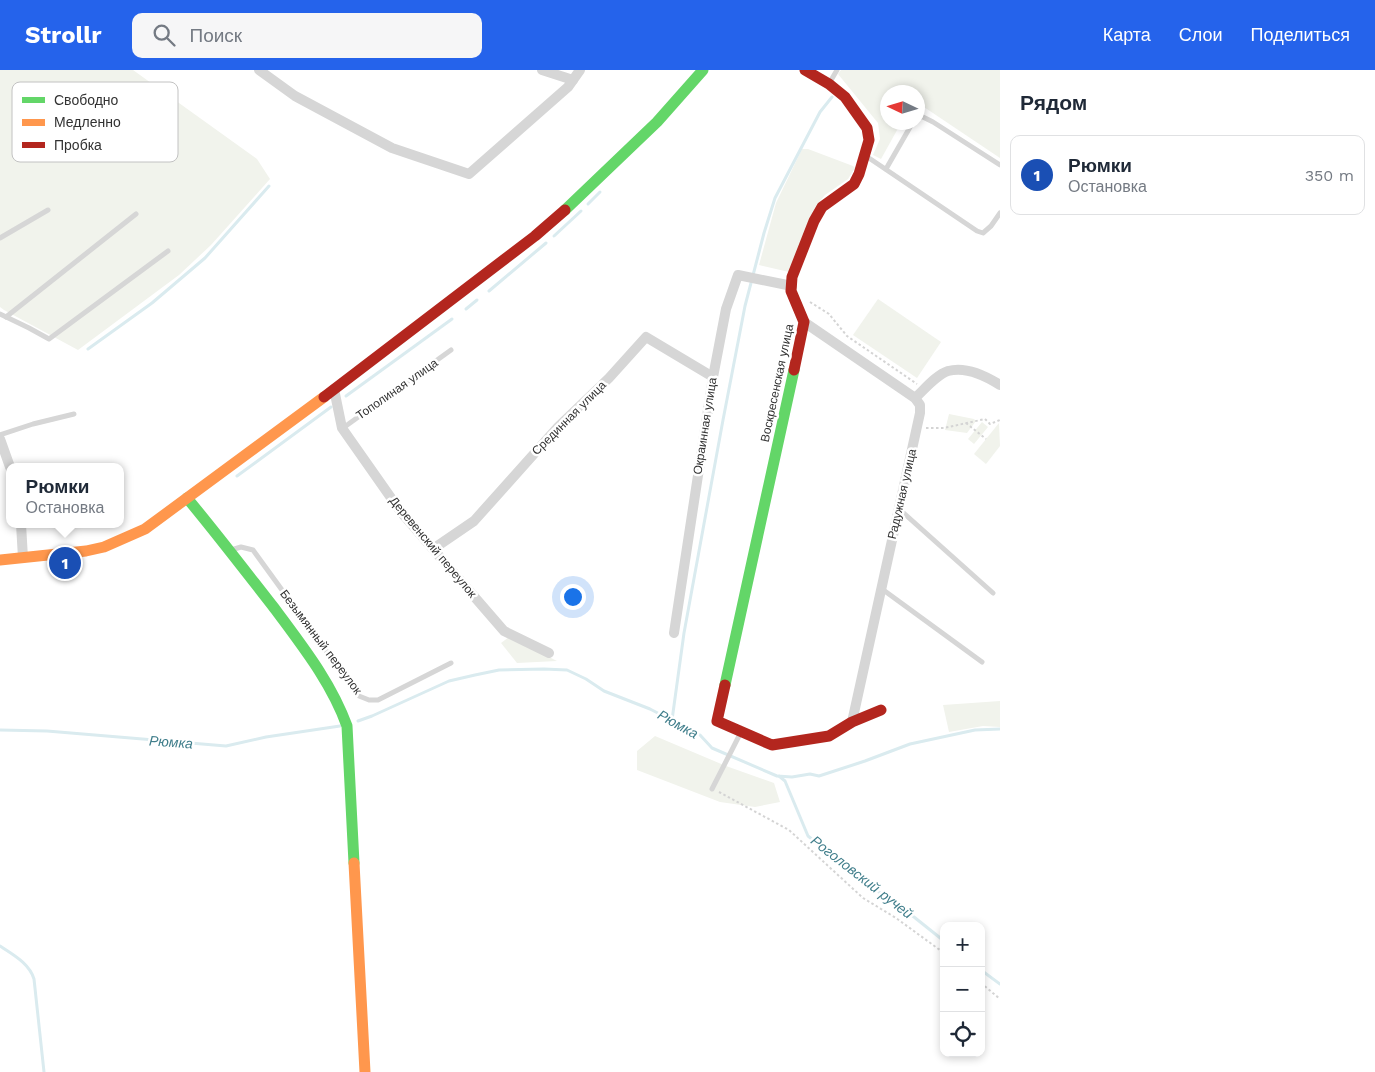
<!DOCTYPE html>
<html lang="ru">
<head>
<meta charset="utf-8">
<style>
	:root { --surface:#fff; --page:#f6f6f7; --text:#1f2937; --muted:#747a83; --line:#e0e1e3; --accent:#2563eb }
	body { margin:0; font-family:"Work Sans",sans-serif; background:var(--page); color:var(--text) }
	.controls { position:absolute; right:15px; bottom:15px; display:grid; overflow:hidden; border-radius:10px; box-shadow:0 2px 8px #0003 }
	.controls button { width:45px; height:45px; display:grid; place-items:center; padding:0; border:0; border-bottom:1px solid var(--line); background:var(--surface); color:var(--text); font:25px sans-serif }
	.compass { position:absolute; left:880px; top:15px; width:45px; height:45px; border-radius:50%; background:var(--surface); box-shadow:0 2px 8px #0003; rotate:274deg }
	.you { position:absolute; left:572px; top:526px; width:18px; height:18px; margin:-12px; border:4px solid #fff; border-radius:50%; background:#1a73e8; box-shadow:0 0 0 8px #1a73e833 }
	.badge { display:grid; place-items:center; width:32px; height:32px; border-radius:50%; background:var(--accent); color:#fff; font-size:16px; font-weight:700 }
	.pin { position:absolute; translate:-50% -50%; border:2px solid #fff; box-shadow:0 1px 5px #0006 }
	.popup { position:absolute; left:6px; top:393px; width:118px; height:65px; box-sizing:border-box; display:grid; place-content:center; border-radius:10px; background:var(--surface); filter:drop-shadow(0 1px 4px #0005); font-size:16px; white-space:nowrap; color:var(--muted) }
	.popup b { font-size:19px; color:var(--text) }
	.popup::after { content:''; position:absolute; left:50%; top:100%; margin-left:-10px; border:10px solid transparent; border-top-color:var(--surface) }
	.list { margin:0; padding:0; list-style:none }
	h2 { display:flex; justify-content:space-between; align-items:center; height:65px; margin:0; padding:0 20px; font-size:21px }
	h2 small { font-size:16px; font-weight:400; color:var(--muted) }
	.list li { display:grid; grid-template-columns:32px 1fr auto; gap:15px; align-items:center; box-sizing:border-box; height:80px; margin:0 10px 10px; padding:0 10px; border:1px solid var(--line); border-radius:10px }
	.list b { display:block; font-size:19px; white-space:nowrap }
	.list p { margin:0; font-size:16px; white-space:nowrap; color:var(--muted) }
	.list em { font-size:16px; font-style:normal; color:var(--muted) }
	.icon { flex:none; width:28px; height:28px; fill:none; stroke:currentColor; stroke-width:2; stroke-linecap:round; stroke-linejoin:round }
	.map { position:relative; flex:none; width:1000px; height:1002px; overflow:hidden }
	header { display:flex; align-items:center; gap:30px; box-sizing:border-box; height:70px; padding:0 25px; background:var(--accent); color:#fff }
	header strong { font-size:24px }
	nav { display:flex; gap:28px; margin-inline-start:auto; font-size:18px }
	.search { width:350px; height:45px; background:var(--page); display:flex; align-items:center; gap:12px; box-sizing:border-box; padding:0 18px; border-radius:10px; color:var(--muted); font-size:19px }
	main { display:flex }
	aside { flex:1; background:var(--surface) }
	.map>svg:first-child { display:block }
	.green { fill:#f1f3ec }
	.lines { fill:none; stroke-linecap:round; stroke-linejoin:round }
	.stream { stroke:#daebef; stroke-width:3 }
	.path { stroke:#d4d4d4; stroke-width:2; stroke-dasharray:2.5 2.5; stroke-linecap:butt }
	.lane { stroke:#d6d6d6; stroke-width:5 }
	.street { stroke:#d6d6d6; stroke-width:10 }
	.fast { stroke:#63d668; stroke-width:11 }
	.slow { stroke:#ff974d; stroke-width:11 }
	.jam { stroke:#b3261e; stroke-width:11 }
	.labels { text-anchor:middle; stroke-width:5; stroke-linejoin:round; paint-order:stroke }
	.street-label { font-size:12px; fill:#323232; stroke:#fff }
	.water-label { font-size:14px; font-style:italic; fill:#407e8b; stroke:#fff }
	.key { fill:#fff; stroke:#c2c2c2; stroke-width:1 }
	.key-label { font-size:14px; fill:#323232 }
</style>
</head>
<body>
<header>
<strong>Strollr</strong>
<div class="search"><svg class="icon" aria-label="search" viewBox="0 0 24 24"><circle cx="10" cy="10" r="6"/><path d="M15 15l6 6"/></svg>Поиск</div>
<nav><a>Карта</a><a>Слои</a><a>Поделиться</a></nav>
</header>
<main>
<div class="map">
<svg width="1000" height="1002" viewBox="0 0 1000 1002">
	<rect width="100%" height="100%" fill="#fff"/>
	<g class="green">
		<path d="M0,0H133L257,89L270,109L211,175L179,205L78,280L4,240L0,237Z"/>
		<path d="M841,0H1000V88L918,33V22H888V52L901,53L881,89L873,85L880,69L878,53L838,4Z"/>
		<path d="M802,79H808L853,96L855,98L848,109L825,125L815,137L789,202L759,195L776,133Z"/>
		<path d="M878,229L941,272L917,308L853,265Z"/>
		<path d="M949,344L974,349L976,351L967,363L945,360Z"/>
		<path d="M982,352L988,357L974,374L968,369Z"/>
		<path d="M999,353L1000,376L986,394L974,384Z"/>
		<path d="M509,567L557,591L517,593L501,573Z"/>
		<path d="M1000,631V657L983,656L949,662L943,635Z"/>
		<path d="M655,666L726,696L774,713L780,732L755,737L720,732L637,700V681Z"/>
	</g>
	<g class="lines">
		<g class="stream">
			<path d="M588,134L600,122"/>
			<path d="M554,166L581,141"/>
			<path d="M489,221L546,173"/>
			<path d="M466,239L477,230"/>
			<path d="M88,279L152,233L205,188L269,116"/>
			<path d="M346,326L452,249"/>
			<path d="M237,406L331,337"/>
			<path d="M672,650L684,563L723,350L745,236L764,163L775,128L820,42L832,27"/>
			<path d="M358,651L372,646L449,611L475,605L499,600L544,599L567,600L586,609L604,621L650,639L700,665L712,678L777,706L792,707L810,704L819,706L865,691L910,674L975,660L1000,659"/>
			<path d="M0,660L47,661L226,676L266,667L340,656"/>
			<path d="M779,706L785,711L808,766L898,837L914,847L944,871"/>
			<path d="M0,876C13,885 29,893 34,909L44,1002"/>
			<path d="M981,900L1000,914"/>
		</g>
		<g class="path">
			<path d="M810,232L829,244L847,266L917,314"/>
			<path d="M966,353L986,369"/>
			<path d="M926,358H944L985,349L990,354L1000,350"/>
			<path d="M719,722L789,760L863,828L896,848L944,883"/>
			<path d="M981,913L1000,929"/>
		</g>
		<g class="lane">
			<path d="M830,12L837,0"/>
			<path d="M918,47H923L933,52L1000,95"/>
			<path d="M866,86L977,161L983,163L991,156L1000,143"/>
			<path d="M886,99L913,52"/>
			<path d="M0,168L48,140"/>
			<path d="M0,244L29,258L49,269L168,181"/>
			<path d="M6,247L136,144"/>
			<path d="M343,358L451,280"/>
			<path d="M0,365L33,354L74,344"/>
			<path d="M899,439L993,523"/>
			<path d="M231,480L241,477L253,480L359,626L369,630H378L451,593"/>
			<path d="M882,519L982,592"/>
			<path d="M712,719L740,664"/>
		</g>
		<g class="street">
			<path d="M259,0L295,26L392,78L469,104L568,17L580,0"/>
			<path d="M542,0L573,10"/>
			<path d="M804,252L915,328L920,335V343L852,652"/>
			<path d="M334,319L342,358L401,442L504,561L549,583"/>
			<path d="M915,328C924,320 936,305 948,301C966,296 986,306 1000,315"/>
			<path d="M0,369L10,397"/>
			<path d="M21,454L23,488"/>
			<path d="M433,479L474,451L558,357L609,308L646,267L713,307"/>
			<path d="M674,563L713,307L726,239L738,205L792,216"/>
		</g>
		<g class="fast">
			<path d="M565,140L657,52L703,0"/>
			<path d="M187,428C217,464 246,502 275,539C303,577 331,612 347,656L354,793"/>
			<path d="M725,615L794,300"/>
		</g>
		<g class="slow">
			<path d="M0,490L86,481L104,477L145,459L324,327"/>
			<path d="M354,793L365,1002"/>
		</g>
		<g class="jam">
			<path d="M794,300L804,252L791,221L792,207L814,151L822,137L854,114L859,104L869,70L867,58L845,27L829,14L805,0"/>
			<path d="M324,327L535,166L565,140"/>
			<path d="M725,615L717,651L772,675L829,666L852,652L881,640"/>
		</g>
	</g>
	<g class="labels">
		<g class="street-label">
			<text transform="translate(777 313) rotate(-78)" y="4">Воскресенская улица</text>
			<text transform="translate(397 319) rotate(-35)" y="4">Тополиная улица</text>
			<text transform="translate(569 348) rotate(-45)" y="4">Срединная улица</text>
			<text transform="translate(705 356) rotate(-81)" y="4">Окраинная улица</text>
			<text transform="translate(902 424) rotate(-77)" y="4">Радужная улица</text>
			<text transform="translate(433 477) rotate(50)" y="4">Деревенский переулок</text>
			<text transform="translate(321 572) rotate(53)" y="4">Безымянный переулок</text>
		</g>
		<g class="water-label">
			<text transform="translate(678 654) rotate(29)" y="5">Рюмка</text>
			<text transform="translate(171 672) rotate(4)" y="5">Рюмка</text>
			<text transform="translate(862 807) rotate(38)" y="5">Роголовский ручей</text>
		</g>
	</g>
	<rect x="12" y="12" width="166" height="80" rx="8" class="key"/>
	<rect x="22" y="27" width="23" height="6" fill="#63d668"/>
	<rect x="22" y="49" width="23" height="7" fill="#ff974d"/>
	<rect x="22" y="72" width="23" height="6" fill="#b3261e"/>
	<g class="key-label">
		<text x="54" y="35">Свободно</text>
		<text x="54" y="57">Медленно</text>
		<text x="54" y="80">Пробка</text>
	</g>
</svg>
<div class="controls">
<button>+</button>
<button>−</button>
<button><svg class="icon" aria-label="locate" viewBox="0 0 24 24"><circle cx="12" cy="12" r="6"/><path d="M12 2v4M12 18v4M2 12h4M18 12h4"/></svg></button>
</div>
<svg class="compass" viewBox="-18 -18 36 36"><path d="M0-13l5 13h-10z" fill="#e53935"/><path d="M0 13l5-13h-10z" fill="#747a83"/></svg>
<div class="you"></div>
<div class="pin badge" style="left:65px;top:493px;background:#1a4fb4">1</div>
<div class="popup"><b>Рюмки</b>Остановка</div>
</div>
<aside>
<h2>Рядом<small></small></h2>
<ul class="list">
<li><span class="badge" style="background:#1a4fb4">1</span><div><b>Рюмки</b><p>Остановка</p></div><em>350 m</em></li>
</ul>
</aside>
</main>
</body>
</html>
